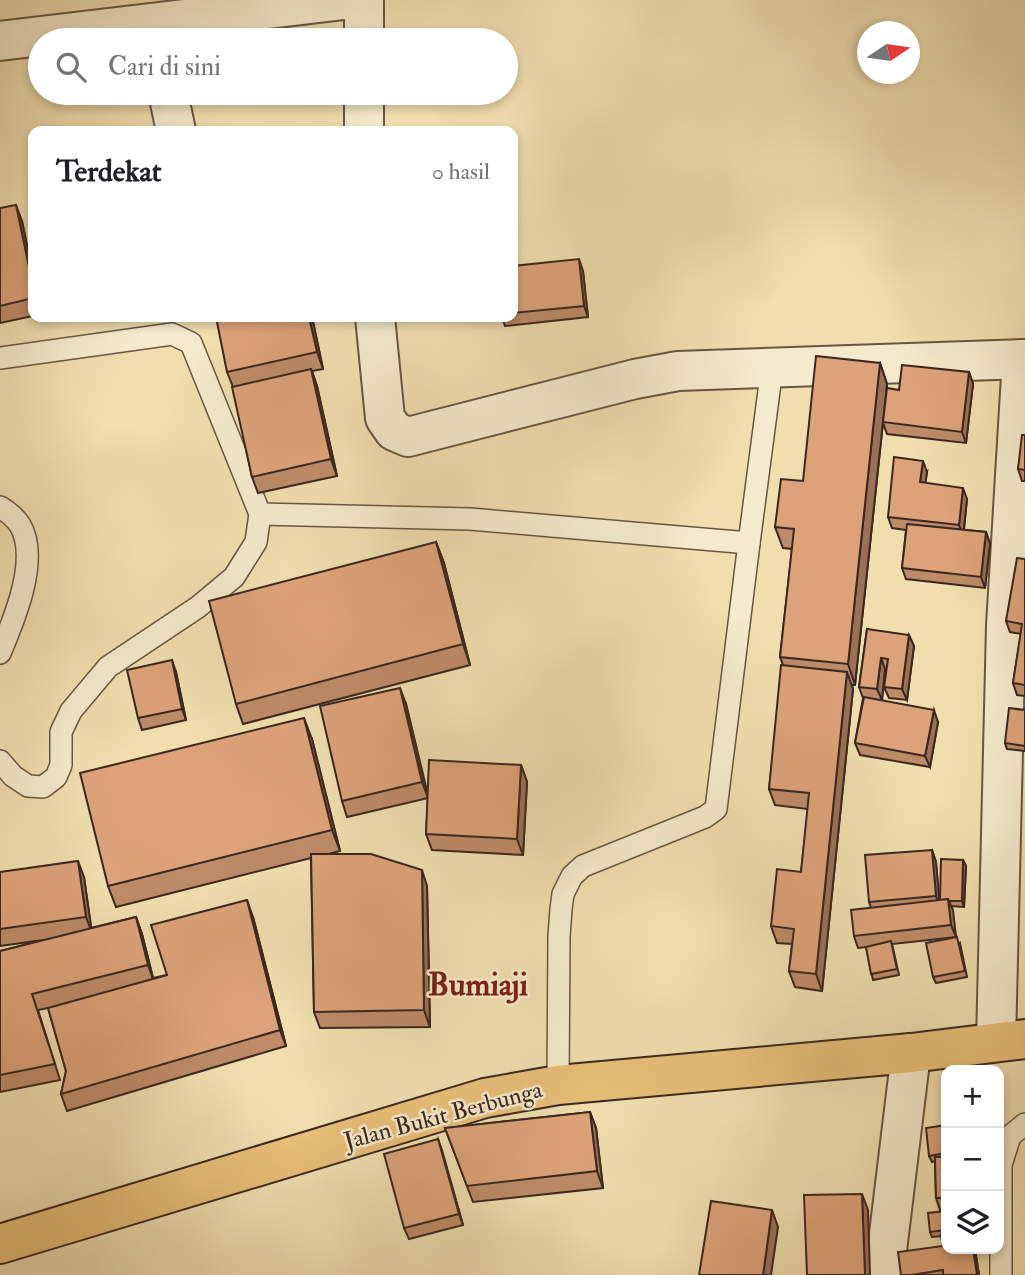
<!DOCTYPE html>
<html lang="id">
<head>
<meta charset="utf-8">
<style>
	:root { --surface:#fff; --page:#f2f2f2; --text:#202124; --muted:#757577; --line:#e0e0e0 }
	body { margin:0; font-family:"IM FELL Double Pica",serif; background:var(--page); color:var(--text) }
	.controls { position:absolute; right:21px; bottom:21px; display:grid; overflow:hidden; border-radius:14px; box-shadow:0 4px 10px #0003 }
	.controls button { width:63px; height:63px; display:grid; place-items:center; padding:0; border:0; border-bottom:2px solid var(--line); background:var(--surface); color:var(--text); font:35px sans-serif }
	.compass { position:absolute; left:857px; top:21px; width:63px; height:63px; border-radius:50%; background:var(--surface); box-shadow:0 4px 10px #0003; rotate:77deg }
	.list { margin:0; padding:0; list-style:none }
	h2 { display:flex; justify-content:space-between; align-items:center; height:91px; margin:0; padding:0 28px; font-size:30px }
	h2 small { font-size:23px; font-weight:400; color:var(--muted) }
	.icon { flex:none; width:38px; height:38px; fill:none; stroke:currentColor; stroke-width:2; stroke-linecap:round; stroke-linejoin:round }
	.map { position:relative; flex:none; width:1025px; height:1275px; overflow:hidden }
	.search { position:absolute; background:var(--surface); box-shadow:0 4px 10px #0003; left:28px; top:28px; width:490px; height:77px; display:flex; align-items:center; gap:18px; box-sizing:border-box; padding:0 24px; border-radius:38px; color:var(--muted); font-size:26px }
	.panel { position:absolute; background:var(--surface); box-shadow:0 4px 10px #0003; left:28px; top:126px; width:490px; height:196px; border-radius:14px }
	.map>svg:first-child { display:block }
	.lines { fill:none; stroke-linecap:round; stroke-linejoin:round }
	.lane-casing { stroke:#675644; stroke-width:24 }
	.street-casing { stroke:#675644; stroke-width:42 }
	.primary-casing { stroke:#392820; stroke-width:42 }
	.lane { stroke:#f5eacb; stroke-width:21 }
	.street { stroke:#f5eacb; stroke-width:38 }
	.primary { stroke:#e8bf78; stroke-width:38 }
	.wall { fill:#be8b68; stroke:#392820; stroke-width:2 }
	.shaded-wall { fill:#9b7155; stroke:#392820; stroke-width:2 }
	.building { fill:#dda279; stroke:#392820; stroke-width:2 }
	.labels { text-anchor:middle; stroke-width:5; stroke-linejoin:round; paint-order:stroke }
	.street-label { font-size:24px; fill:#392820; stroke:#f5eacb }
	.district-label { font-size:32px; font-weight:bold; fill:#7a1f14; stroke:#f5eacb }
</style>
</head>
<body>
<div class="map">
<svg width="1025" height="1275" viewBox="0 0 1025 1275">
	<rect width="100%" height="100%" fill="#f0deaf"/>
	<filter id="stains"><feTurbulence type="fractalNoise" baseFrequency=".00286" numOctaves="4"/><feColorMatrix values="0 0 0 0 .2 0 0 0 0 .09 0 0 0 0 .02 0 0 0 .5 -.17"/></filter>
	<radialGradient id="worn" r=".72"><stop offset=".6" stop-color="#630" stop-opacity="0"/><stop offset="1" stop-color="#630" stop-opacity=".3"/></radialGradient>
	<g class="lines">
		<g class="lane-casing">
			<g id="lane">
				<path d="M0,358L172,334L191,343L260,514L470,519L749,543L716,809L705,817L583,866L572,876L563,894L561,909L559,936L558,1085"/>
				<path d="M0,507C8,512 15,517 20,525C40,559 14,620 0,653"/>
				<path d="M749,543L772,368"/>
				<path d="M0,761L13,776L28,786L43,787L56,777L61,765V732L71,711L108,667L198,607L234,577L256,542L260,514"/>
				<path d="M1001,1275V1165L1010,1136L1025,1124"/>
			</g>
		</g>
		<g class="street-casing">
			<g id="street">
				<path d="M364,40V0"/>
				<path d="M0,41L344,0"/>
				<path d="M168,93L176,131"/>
				<path d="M364,131V93"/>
				<path d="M375,317L385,418L394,431L408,437L635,379L678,371L1025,359"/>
				<path d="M996,1042L1006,626L1022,359"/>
				<path d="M884,1275L911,1053"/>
			</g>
		</g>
		<g class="primary-casing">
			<path id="primary" d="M0,1244L485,1098L558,1085L911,1053L1025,1039"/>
		</g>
		<use href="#lane" class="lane"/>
		<use href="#street" class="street"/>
		<use href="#primary" class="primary"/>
	</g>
	<g class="wall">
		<path d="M0,208L22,221L33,275V316L0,323Z"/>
		<path d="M513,266L583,271L588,317L505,326L502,317H513Z"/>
		<path d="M312,317L323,369L312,371L317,386L337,476L258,493L252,477L233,387L227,372Z"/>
		<path d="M880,363L887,384V391L899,390L969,372L973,384L966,443L887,434L883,423L855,685H852L853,689L822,991L795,987L789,971L792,944L777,943L771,926L801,872L808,809L775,805L769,789L783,665L780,657L792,549L783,548L775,527L803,481Z"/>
		<path d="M1025,435V481H1022L1018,469Z"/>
		<path d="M927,472L925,483L967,499L964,530L986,532L990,544L985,588L906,579L902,568L906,530L892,528L888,517Z"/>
		<path d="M436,542L444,563L470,665L243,724L236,704Z"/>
		<path d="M1025,559V696L1017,695L1013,683L1021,634L1010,632L1006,621Z"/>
		<path d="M867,629L914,646L907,700L889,698L884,687L887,670L885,669L882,700L938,722L930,767L860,755L855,743L863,698L859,687Z"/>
		<path d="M176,672L186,720L142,730L138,718Z"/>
		<path d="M406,704L428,795L521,765L527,782L523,855L432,850L426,834L428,798L347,817L342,801Z"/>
		<path d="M1025,710V751L1007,749L1005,743Z"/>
		<path d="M312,739L340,851L328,854L427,886L430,1027L320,1028L314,1012L311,858L116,907L108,886Z"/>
		<path d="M932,850L936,862L939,900L963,860L966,866L964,907L951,906L956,937L892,944L899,975L873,980L866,947L858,948L854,936L871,908L869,902Z"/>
		<path d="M0,872L84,877L91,928L136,917L142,934L153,978L167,975L253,917L286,1046L67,1111L61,1094L66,1071L48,1008L38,1010L60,1080L0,1092V951L43,940L0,946Z"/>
		<path d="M960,943L967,977L936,983L933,977Z"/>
		<path d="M590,1112L596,1128L603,1188L473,1202L445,1128Z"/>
		<path d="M946,1125V1210H940L936,1198L935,1161L932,1162L929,1156Z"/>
		<path d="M438,1139L463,1225L409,1239L404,1228Z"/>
		<path d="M946,1211V1249H975L979,1275H901L943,1246L941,1236L932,1237L930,1232Z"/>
	</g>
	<g class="shaded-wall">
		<path d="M16,205L22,221L33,275V286Z"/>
		<path d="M579,259L583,271L588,317L584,306Z"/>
		<path d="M309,317H312L323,369L317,352Z"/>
		<path d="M880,363L887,384L855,685L848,664Z"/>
		<path d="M311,369L317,386L337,476L331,459Z"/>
		<path d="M969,372L973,384L966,443L962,432Z"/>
		<path d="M923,461L927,472L924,494L920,482Z"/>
		<path d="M963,488L967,499L963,536L959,525Z"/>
		<path d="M986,532L990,544L985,588L981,577Z"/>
		<path d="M436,542L444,563L470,665L463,644Z"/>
		<path d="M909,635L914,646L907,700L902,689Z"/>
		<path d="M881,658L885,669L882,700L877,689Z"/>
		<path d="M172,660L176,672L186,720L182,709Z"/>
		<path d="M847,672L853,689L822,991L816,974Z"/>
		<path d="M400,688L406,704L428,798L422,782Z"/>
		<path d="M934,710L938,722L930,767L925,756Z"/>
		<path d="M304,718L312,739L340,851L332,830Z"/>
		<path d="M521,765L527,782L523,855L517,839Z"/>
		<path d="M932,850L936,862L940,908L936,896Z"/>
		<path d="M963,860L966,866L964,907L962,901Z"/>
		<path d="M78,861L84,877L92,933L86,917Z"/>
		<path d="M422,870L427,886L430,1027L424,1010Z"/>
		<path d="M948,899L953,910L956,937L951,925Z"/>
		<path d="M247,900L253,917L286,1046L280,1030Z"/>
		<path d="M136,917L142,934L154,982L148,965Z"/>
		<path d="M590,1112L596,1128L603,1188L597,1171Z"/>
		<path d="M438,1139L442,1150L463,1225L459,1214Z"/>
		<path d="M862,1194L868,1210L870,1275H865Z"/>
		<path d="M772,1210L778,1227L771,1275H763Z"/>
		<path d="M973,1249H975L979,1275H977Z"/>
	</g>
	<g class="building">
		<path d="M16,205L33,286V298L0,306V208Z"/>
		<path d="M579,259L584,306L513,313V266Z"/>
		<path d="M216,317H309L317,352L227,372Z"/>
		<path d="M816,356L880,363L848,664L780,657L794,529L775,527L781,479L803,481Z"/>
		<path d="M902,365L969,372L962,432L883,422L887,388L899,390Z"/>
		<path d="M311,369L331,459L252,477L232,387Z"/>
		<path d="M1022,435H1025V470L1018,469Z"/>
		<path d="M894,457L923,461L920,482L963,488L959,525L888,517Z"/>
		<path d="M907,524L986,532L981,577L902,568Z"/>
		<path d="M436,542L463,644L236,704L209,601Z"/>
		<path d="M1017,558L1025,559V685L1013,683L1022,624L1006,621Z"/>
		<path d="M867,629L909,635L902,689L884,687L888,659L881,658L877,689L859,687Z"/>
		<path d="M172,660L182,709L138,718L127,670Z"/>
		<path d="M781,665L847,672L816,974L789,971L794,929L771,926L777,869L801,872L809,793L769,789Z"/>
		<path d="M400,688L422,782L342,801L320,706Z"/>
		<path d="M864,697L934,710L925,756L855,743Z"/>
		<path d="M1009,708L1025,710V746L1005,743Z"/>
		<path d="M304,718L332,830L108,886L80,773Z"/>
		<path d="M429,760L521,765L517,839L426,834Z"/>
		<path d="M932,850L936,896L869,902L865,855Z"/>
		<path d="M311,854H371L422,870L424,1010L314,1012Z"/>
		<path d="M941,859L963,860L962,901H949L948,899L940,900Z"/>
		<path d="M78,861L86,917L0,929V872Z"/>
		<path d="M948,899L951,925L854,936L851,910Z"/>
		<path d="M247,900L280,1030L61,1094L66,1071L48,1008L167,975L151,925Z"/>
		<path d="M136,917L148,965L32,994L55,1064L0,1075V951Z"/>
		<path d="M957,937L965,971L933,977L926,943Z"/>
		<path d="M891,941L897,969L871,974L866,947Z"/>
		<path d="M590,1112L597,1171L467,1186L445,1128Z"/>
		<path d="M946,1125V1153L929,1156L926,1128Z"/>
		<path d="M438,1139L459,1214L404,1228L384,1154Z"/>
		<path d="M935,1157H946V1198H936Z"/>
		<path d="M862,1194L865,1275H807L804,1195Z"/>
		<path d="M711,1201L772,1210L763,1275H699Z"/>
		<path d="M946,1211V1230L930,1232L928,1213Z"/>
		<path d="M946,1233V1249H973L977,1275H943V1270L911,1275H901L898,1252L943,1246L941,1234Z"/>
	</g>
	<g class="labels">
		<g class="street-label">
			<text transform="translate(443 1115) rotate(-15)" y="8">Jalan Bukit Berbunga</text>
		</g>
		<g class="district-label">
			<text x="478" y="995">Bumiaji</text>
		</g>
	</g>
	<rect width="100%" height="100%" filter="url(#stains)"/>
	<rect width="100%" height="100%" fill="url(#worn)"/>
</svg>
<div class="controls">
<button>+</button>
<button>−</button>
<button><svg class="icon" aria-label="layers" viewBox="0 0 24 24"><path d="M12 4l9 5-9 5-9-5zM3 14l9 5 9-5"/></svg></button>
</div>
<svg class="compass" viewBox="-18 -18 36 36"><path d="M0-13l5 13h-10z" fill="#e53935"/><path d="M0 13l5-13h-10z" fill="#757577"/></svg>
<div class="search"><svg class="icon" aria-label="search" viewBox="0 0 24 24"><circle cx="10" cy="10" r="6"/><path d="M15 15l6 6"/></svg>Cari di sini</div>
<section class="panel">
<h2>Terdekat<small>0 hasil</small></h2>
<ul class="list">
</ul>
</section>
</div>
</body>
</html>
